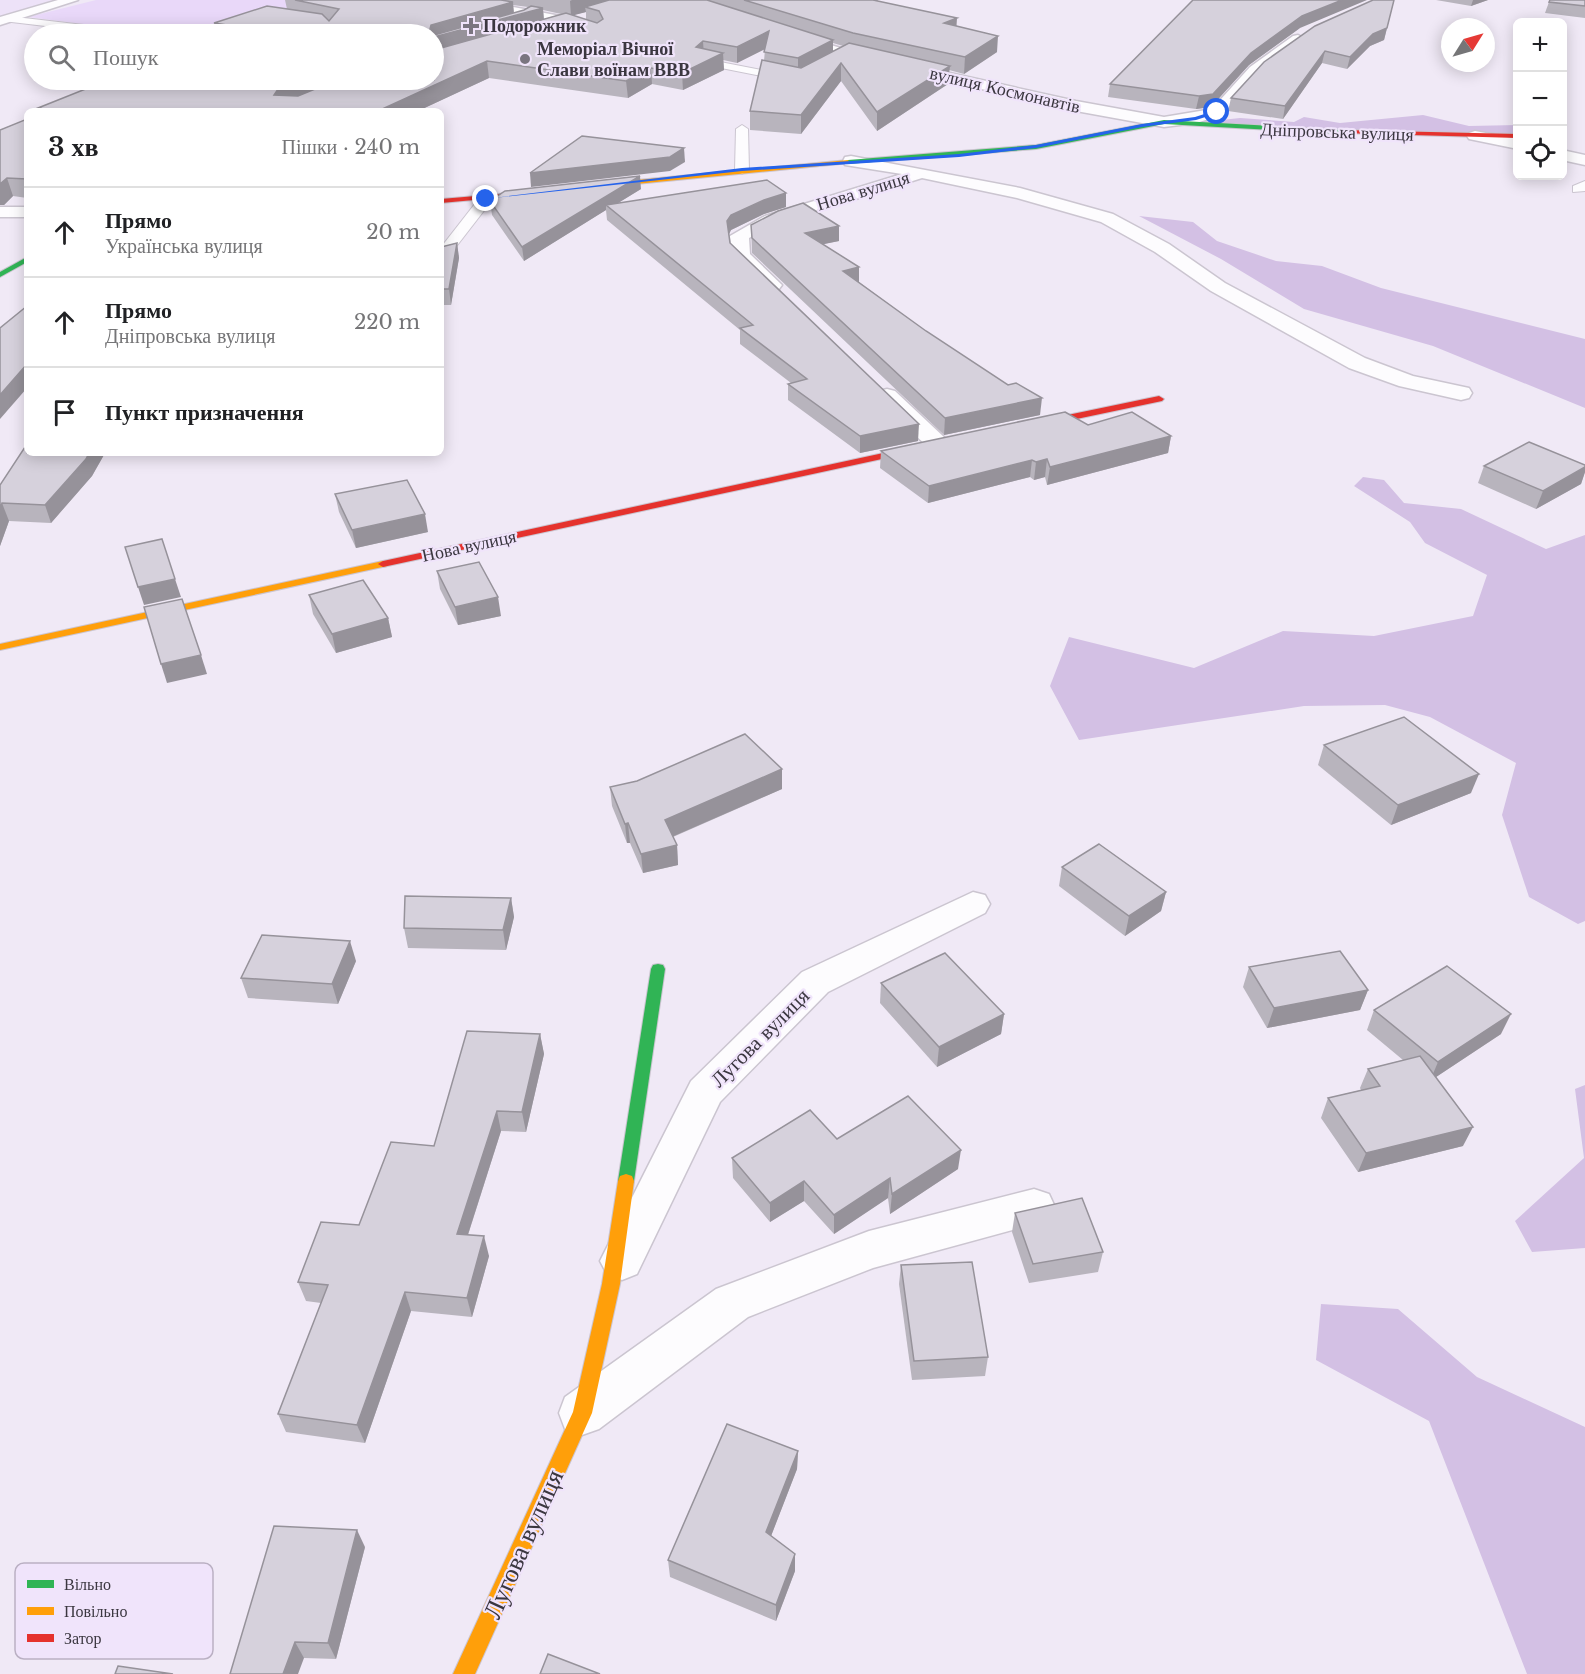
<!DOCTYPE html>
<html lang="uk">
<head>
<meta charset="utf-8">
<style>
	:root { --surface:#fff; --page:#f6f6f6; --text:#202124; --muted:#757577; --line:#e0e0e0 }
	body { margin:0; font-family:"Libre Baskerville",serif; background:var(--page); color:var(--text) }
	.controls { position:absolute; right:18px; top:18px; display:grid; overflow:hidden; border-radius:9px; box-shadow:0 3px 15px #0003 }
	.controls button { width:54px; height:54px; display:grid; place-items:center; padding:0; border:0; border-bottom:2px solid var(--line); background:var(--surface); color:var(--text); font:30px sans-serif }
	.compass { position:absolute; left:1441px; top:18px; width:54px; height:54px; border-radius:50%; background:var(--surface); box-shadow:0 3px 15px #0003; rotate:53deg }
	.stop { position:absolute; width:18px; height:18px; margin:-14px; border:4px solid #2563eb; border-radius:50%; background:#fff }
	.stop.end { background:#2563eb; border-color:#fff; box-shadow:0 2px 6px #0008 }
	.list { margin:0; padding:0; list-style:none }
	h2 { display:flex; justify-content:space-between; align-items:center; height:78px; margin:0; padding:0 24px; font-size:26px }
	h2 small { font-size:20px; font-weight:400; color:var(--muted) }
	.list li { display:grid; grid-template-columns:39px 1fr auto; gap:18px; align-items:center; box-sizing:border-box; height:90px; padding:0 24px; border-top:2px solid var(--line) }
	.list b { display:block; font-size:22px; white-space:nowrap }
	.list p { margin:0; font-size:20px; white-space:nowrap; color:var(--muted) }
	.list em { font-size:20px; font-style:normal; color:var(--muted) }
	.icon { flex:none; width:33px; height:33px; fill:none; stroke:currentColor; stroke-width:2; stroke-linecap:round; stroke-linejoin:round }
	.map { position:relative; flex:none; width:1585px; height:1674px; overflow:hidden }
	.search { position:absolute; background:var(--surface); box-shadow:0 3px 15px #0003; left:24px; top:24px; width:420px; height:66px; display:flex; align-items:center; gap:15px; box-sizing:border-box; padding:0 21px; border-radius:33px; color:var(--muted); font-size:22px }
	.panel { position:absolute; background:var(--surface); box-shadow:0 3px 15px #0003; left:24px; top:108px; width:420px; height:348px; border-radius:9px }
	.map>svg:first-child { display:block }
	.built { fill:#ede2f8 }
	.green { fill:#e9d8f9 }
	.forest { fill:#d3c0e4 }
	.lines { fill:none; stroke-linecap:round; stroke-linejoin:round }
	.lane-casing { stroke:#cbc5d0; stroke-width:2 }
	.street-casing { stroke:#cbc5d0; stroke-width:3 }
	.fast-casing { stroke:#cbc5d0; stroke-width:2 }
	.slow-casing { stroke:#cbc5d0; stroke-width:2 }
	.jam-casing { stroke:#cbc5d0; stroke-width:2 }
	.lane { fill:#fdfcfe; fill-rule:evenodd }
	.street { fill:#fdfcfe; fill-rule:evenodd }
	.fast { fill:#30b455; fill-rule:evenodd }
	.slow { fill:#ff9f0a; fill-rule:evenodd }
	.jam { fill:#e5322d; fill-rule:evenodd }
	.wall { fill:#b8b4bd; fill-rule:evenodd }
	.shaded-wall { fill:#96929a }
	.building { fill:#d6d1dc; stroke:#96929a; stroke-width:1.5 }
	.route { fill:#2563eb }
	.poi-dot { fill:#7a7580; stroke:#f0e4fb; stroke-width:2 }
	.labels { text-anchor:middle; stroke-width:4.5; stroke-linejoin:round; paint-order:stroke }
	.far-poi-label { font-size:18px; font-weight:bold; fill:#3b3740; stroke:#f0e4fb; text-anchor:start }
	.far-street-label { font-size:18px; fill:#3b3740; stroke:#f0e4fb }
	.street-label { font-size:21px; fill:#3b3740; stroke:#f0e4fb }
	.near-street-label { font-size:26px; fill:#3b3740; stroke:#f0e4fb }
	.key { fill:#f0e4fb; stroke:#bab0c3; stroke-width:1.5 }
	.key-label { font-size:16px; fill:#3b3740 }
</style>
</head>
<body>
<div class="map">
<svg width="1585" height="1674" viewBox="0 0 1585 1674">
	<rect width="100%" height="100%" fill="#f0e9f6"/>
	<path class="built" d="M0,0H54L0,17Z"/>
	<path class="green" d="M96,0H373L246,16L190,34H159L28,17Z"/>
	<g class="forest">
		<path d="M1423,115L1469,126L1517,125L1518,134L1320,129L1203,122L1240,118L1294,122L1304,117L1340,123Z"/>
		<path d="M1139,216L1193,222L1217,241L1276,261L1322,266L1381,288L1585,339V408L1433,346L1304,309L1221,259Z"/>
		<path d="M1363,477L1384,480L1404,503L1461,509L1546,549L1585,535V921L1578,924L1529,897L1502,815L1516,763L1430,717L1385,705L1304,706L1079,740L1050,686L1069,637L1194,668L1283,631L1374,636L1473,616L1487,575L1425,543L1410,522L1354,486Z"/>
		<path d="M1585,1085V1248L1532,1252L1515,1221L1584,1158L1575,1089Z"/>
		<path d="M1321,1304L1398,1309L1477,1377L1585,1427V1674H1527L1429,1421L1316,1360Z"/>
	</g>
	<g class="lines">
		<g class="lane-casing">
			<g id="lane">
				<path d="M7,16L135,31L140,34H113L3,21V17Z"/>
				<path d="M250,17L255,20L254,22L217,34H203Z"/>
				<path d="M705,59L792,76L798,79L792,82L701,64L699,62Z"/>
				<path d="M742,125L748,129L749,170L742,174L735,170L736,129Z"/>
				<path d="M1585,181V191L1573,192V186Z"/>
				<path d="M486,195L493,199L452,252H442V246L481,196Z"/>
			</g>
		</g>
		<g class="street-casing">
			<g id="street">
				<path d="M58,0H78L0,25V17Z"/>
				<path d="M450,0H476L571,18L578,22L571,26L456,4Z"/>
				<path d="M790,33L851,51L1076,101L1164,117L1212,109L1250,67L1293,36L1298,35L1305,39L1260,73L1222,115L1196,123L1164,127L1076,111L848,58L785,40V34Z"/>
				<path d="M1475,131L1518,139V149L1469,139L1467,136L1469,133Z"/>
				<path d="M1562,150L1585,155V165L1562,160Z"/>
				<path d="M851,156L1020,188L1113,214L1169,244L1225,283L1365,358L1413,376L1469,388L1472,393L1469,398L1461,400L1399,386L1349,368L1211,291L1155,252L1101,222L1017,198L922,178L777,224L749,238L750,254L782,285L779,289H765L732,256L730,236L765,216L902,174L845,165L843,161L845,157Z"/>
				<rect x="0" y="207" width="27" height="10"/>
				<path d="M887,389L895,391L946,439L950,444L946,449H930L879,401L876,396L879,391Z"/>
				<path d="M973,892L985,895L990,904L985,913L828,992L720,1102L637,1274L622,1280L607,1274L600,1261L691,1081L802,972Z"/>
				<path d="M1034,1189L1049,1194L1055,1207L1049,1220L873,1268L748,1317L599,1429L582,1435L565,1429L559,1413L565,1397L716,1289L869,1231Z"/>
			</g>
		</g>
		<g class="fast-casing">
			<g id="fast">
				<path d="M1164,120L1343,130L1346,132L1343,134L1164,124L1036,149L848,164L845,162L848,160L1036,145Z"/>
				<path d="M27,257V262L0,277V272Z"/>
				<path d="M658,964L663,965L665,969L634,1181L632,1186L626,1188L620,1186L618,1181L651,969L653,965Z"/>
			</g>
		</g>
		<g class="slow-casing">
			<g id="slow">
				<path d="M848,160L850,163L595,188L591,186L595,184Z"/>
				<path d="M383,561L387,562V566L0,650V644Z"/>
				<path d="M626,1174L632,1176L634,1181L620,1284L592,1413L475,1674H453L573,1412L602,1284L618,1181L620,1176Z"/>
			</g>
		</g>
		<g class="jam-casing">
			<g id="jam">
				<path d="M1343,130L1518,134V138L1341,133Z"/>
				<path d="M544,190L545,192L541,194L441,203V199Z"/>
				<path d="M1159,396L1164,399L1162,401L1029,429L1024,426L1029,423Z"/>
				<path d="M925,444L930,447L928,449L383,567L378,564L383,561Z"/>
			</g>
		</g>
		<use href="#lane" class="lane"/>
		<use href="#street" class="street"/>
		<use href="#fast" class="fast"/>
		<use href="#slow" class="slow"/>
		<use href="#jam" class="jam"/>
	</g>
	<g class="wall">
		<path d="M285,0H878V1L956,26L997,52L964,74L949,70L948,84L877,131L841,81L801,134L750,130V111L764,61L765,49L737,63L723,60L724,70L683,90L652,84L628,98L489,78L418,111H39L38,108L434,80V34H217L214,23L287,9ZM513,5L528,7L524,10L514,13ZM543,10L561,14L544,19ZM586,12V20L573,15L577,14ZM833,43L843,46L833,51Z"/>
		<path d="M1394,0L1384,40L1370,46L1347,69L1322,63L1283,119L1228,111L1231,98Z"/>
		<path d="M1436,0H1488L1471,6Z"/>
		<path d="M1585,0V18L1545,13L1549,2Z"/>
		<path d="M1300,28L1249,65L1211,107L1196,109L1108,97L1110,84Z"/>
		<path d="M27,119V198L13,196L4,205H0V130Z"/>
		<path d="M641,189L618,203L786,207L764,214L731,230L729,234L730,243L918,441L860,453L788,400V384L791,383L740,344V330L607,220L606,210L524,261L492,215L490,201Z"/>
		<path d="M751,225L839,241L823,244L859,267V282L1040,415L944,435L752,253Z"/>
		<path d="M457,243L459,258L451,305H441V247Z"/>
		<path d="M1088,425L1171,436L1168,453L1047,485L1045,477L1034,480L1030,477L928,503L880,468L881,451Z"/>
		<path d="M27,453H105L92,476L51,523L9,521L0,546V485Z"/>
		<path d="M1585,465V472L1581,484L1536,509L1478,483L1484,466Z"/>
		<path d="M335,494L428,532L356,548L339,512Z"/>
		<path d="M437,571L501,616L458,625L440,589Z"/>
		<path d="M309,595L388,618L392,637L336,653L313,614Z"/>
		<path d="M1324,745L1471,793L1391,825L1318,765Z"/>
		<path d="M782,769V789L673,837L677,845L678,865L643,873L630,843H627L612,806L610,787Z"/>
		<path d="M1062,867L1166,892L1161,911L1125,936L1059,886Z"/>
		<path d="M511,898L514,917L506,950L408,948L404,928Z"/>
		<path d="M356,961L338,1004L248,998L241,978Z"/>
		<path d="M1249,967L1368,990L1360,1010L1267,1028L1243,987Z"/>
		<path d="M881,983L1004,1014L1001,1034L937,1067L880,1003Z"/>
		<path d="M1374,1010L1501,1034L1436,1077L1463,1146L1358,1172L1321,1118L1328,1098L1361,1090L1360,1088L1368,1069L1403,1060L1367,1030Z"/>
		<path d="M540,1034L544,1054L526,1132L501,1131L468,1235L489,1256L472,1317L411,1311L365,1443L286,1432L278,1414L321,1303L306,1301L298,1282L359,1225Z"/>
		<path d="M837,1139L958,1169L890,1214L888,1198L834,1234L804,1201L770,1222L733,1178L732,1158Z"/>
		<path d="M1015,1213L1103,1252L1098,1272L1029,1283L1012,1232Z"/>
		<path d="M901,1265L988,1357L985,1376L912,1380L899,1284Z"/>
		<path d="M798,1451L797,1469L771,1536L795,1571L776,1621L670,1577L668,1560Z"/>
		<path d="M365,1547L336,1659L304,1658L230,1674Z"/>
	</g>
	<g class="shaded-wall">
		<path d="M572,0H629L585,7L586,12L571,16L570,1Z"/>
		<path d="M1342,0H1367L1300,28L1249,65L1211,107L1196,109L1199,96L1251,53L1302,16Z"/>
		<path d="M1394,0L1384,40L1370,46L1347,69L1350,57Z"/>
		<path d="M1473,0H1488L1471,6Z"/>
		<path d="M513,2L514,16L543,8L544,23L434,54V34H430L431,25Z"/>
		<path d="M957,18L956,34L944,23Z"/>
		<path d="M769,31V47L737,63V47Z"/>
		<path d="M998,36L997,52L964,74L965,57Z"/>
		<path d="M833,40V56L798,75V58Z"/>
		<path d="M703,41L704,57L696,47Z"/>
		<path d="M1325,51L1322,63L1283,119L1285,106Z"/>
		<path d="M723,53L724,70L683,90L682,73Z"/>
		<path d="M487,61L489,78L418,111H378Z"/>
		<path d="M841,63V81L801,134V115Z"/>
		<path d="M950,66L948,84L877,131V112Z"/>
		<path d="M651,68L652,84L628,98L626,81Z"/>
		<path d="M303,80H352L281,106L274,95L278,89Z"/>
		<path d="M684,148L685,162L670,171L531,187L530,173Z"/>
		<path d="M640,176L641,189L610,208L606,205V210L524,261L522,247Z"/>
		<path d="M7,178L13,196L4,205H0V184Z"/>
		<path d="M786,193V207L764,214L731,230L728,236L727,221L731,215L764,200Z"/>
		<path d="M839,226V241L805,248V233Z"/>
		<path d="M457,243L459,258L451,305L449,289Z"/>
		<path d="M859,267V283L843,271Z"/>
		<path d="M27,364V388L0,419V395Z"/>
		<path d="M1042,398L1040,415L944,435L945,418Z"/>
		<path d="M919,424L918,441L860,453V436Z"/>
		<path d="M1171,436L1168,453L1047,485L1050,467Z"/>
		<path d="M89,453H105L92,476L51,523L45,505Z"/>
		<path d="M1047,459L1045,477L1034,480L1036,462Z"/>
		<path d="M1032,460L1030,477L928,503L929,486Z"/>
		<path d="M1585,467V472L1581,484L1536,509L1543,491Z"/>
		<path d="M2,503L9,521L0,546V509Z"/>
		<path d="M425,514L428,532L356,548L352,530Z"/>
		<path d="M175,579L181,597L144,605L138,587Z"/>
		<path d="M498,597L501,616L458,625L455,607Z"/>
		<path d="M388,618L392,637L336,653L332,634Z"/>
		<path d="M201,655L207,674L167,683L161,664Z"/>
		<path d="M782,769V789L667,839L665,820Z"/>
		<path d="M1479,774L1471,793L1391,825L1398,805Z"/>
		<path d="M628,823L630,843H627L625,824Z"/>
		<path d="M677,845L678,865L643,873L641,854Z"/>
		<path d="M1166,892L1161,911L1125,936L1129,916Z"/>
		<path d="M511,898L514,917L506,950L503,930Z"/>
		<path d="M350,941L356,961L338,1004L332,984Z"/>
		<path d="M1368,990L1360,1010L1267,1028L1274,1008Z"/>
		<path d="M1004,1014L1001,1034L937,1067L939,1047Z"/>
		<path d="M1511,1014L1501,1034L1430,1081L1438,1062Z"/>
		<path d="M540,1034L544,1054L526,1132L522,1112Z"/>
		<path d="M497,1111L501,1131L462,1253L457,1234Z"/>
		<path d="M1473,1127L1463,1146L1358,1172L1366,1153Z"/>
		<path d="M961,1150L958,1169L890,1214L892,1194Z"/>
		<path d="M890,1178L888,1198L834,1234V1215Z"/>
		<path d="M804,1181V1201L770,1222V1203Z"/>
		<path d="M484,1236L489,1256L472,1317L467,1298Z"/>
		<path d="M405,1292L411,1311L365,1443L357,1425Z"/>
		<path d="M798,1451L797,1469L766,1549V1532Z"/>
		<path d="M357,1530L365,1547L336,1659L328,1643Z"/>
		<path d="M795,1554V1571L776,1621V1605Z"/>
		<path d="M295,1642L304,1658L298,1674H283Z"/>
	</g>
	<g class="building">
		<path d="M295,0H501L513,2L431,25L429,33L431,34H269L273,32L214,23L267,6L322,14L329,21L339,9Z"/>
		<path d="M609,0H707L833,40L798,58L764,52L769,31L737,47L703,41L696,47L723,53L682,73L651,68L626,81L487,61L378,111H48L51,110L38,108L108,80L168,88L184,80H303L278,89L274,95L298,96L337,80H434V50L566,13L597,23L603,19L599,11L585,7Z"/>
		<path d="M744,0H873L957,18L944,23L998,36L965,57L853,33Z"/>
		<path d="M1193,0H1342L1302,16L1251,53L1213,94L1199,96L1110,84Z"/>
		<path d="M1373,0H1394L1387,28L1373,34L1350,57L1325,51L1285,106L1231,98L1264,62L1315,26Z"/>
		<path d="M1550,0H1585V6L1549,2Z"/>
		<path d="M531,6L543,8L434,37V35L524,10Z"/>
		<path d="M849,43L950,66L877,112L841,63L801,115L750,111L762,60L801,68Z"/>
		<path d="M27,119V179L7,178L0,184V130Z"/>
		<path d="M582,136L684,148L670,157L530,173Z"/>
		<path d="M640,176L522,247L490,201L505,191Z"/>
		<path d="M767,180L786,193L764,200L731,215L727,221L730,243L919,424L860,436L788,384L807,379L740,328L753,325L606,205Z"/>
		<path d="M803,203L839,226L805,233L859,267L843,271L926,331L1008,385L1016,383L1042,398L945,418L752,238L751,225L778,211Z"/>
		<path d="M457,243L449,289H441V247Z"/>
		<path d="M27,306V364L0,395V328Z"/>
		<path d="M1065,412L1088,425L1132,412L1171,436L1050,467L1047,459L1036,462L1032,460L929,486L881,451Z"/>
		<path d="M1529,442L1585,465V467L1543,491L1484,466Z"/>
		<path d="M27,444V453H89L86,459L45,505L2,503L0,509V485Z"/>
		<path d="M407,480L425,514L352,530L335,494Z"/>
		<path d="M162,539L175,579L138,587L125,547Z"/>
		<path d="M479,562L498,597L455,607L437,571Z"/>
		<path d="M363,580L388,618L332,634L309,595Z"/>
		<path d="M182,599L201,655L161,664L144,607Z"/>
		<path d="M1404,717L1479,774L1398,805L1324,745Z"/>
		<path d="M745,734L782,769L665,820L677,845L641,854L628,823L625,824L610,787L637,781Z"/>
		<path d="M1099,844L1166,892L1129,916L1062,867Z"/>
		<path d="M405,896L511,898L503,930L404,928Z"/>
		<path d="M262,935L350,941L332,984L241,978Z"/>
		<path d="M1340,951L1368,990L1274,1008L1249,967Z"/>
		<path d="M945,953L1004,1014L939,1047L881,983Z"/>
		<path d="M1447,966L1511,1014L1438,1062L1374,1010Z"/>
		<path d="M467,1031L540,1034L522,1112L497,1111L457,1234L484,1236L467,1298L405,1292L357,1425L278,1414L328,1285L298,1282L321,1222L359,1225L391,1142L434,1146Z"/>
		<path d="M1420,1056L1473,1127L1366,1153L1328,1098L1380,1086L1368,1069Z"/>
		<path d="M908,1096L961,1150L892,1194L890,1178L834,1215L804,1181L770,1203L732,1158L810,1110L837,1139Z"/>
		<path d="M1082,1198L1103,1252L1033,1264L1015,1213Z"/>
		<path d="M972,1262L988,1357L914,1361L901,1265Z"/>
		<path d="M727,1424L798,1451L766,1532L795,1554L776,1605L668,1560Z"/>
		<path d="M274,1526L357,1530L328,1643L295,1642L283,1674H230Z"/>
		<path d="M548,1654L600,1674H540Z"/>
		<path d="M118,1666L173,1674H115Z"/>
	</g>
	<path class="route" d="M1217,110L1218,113L1196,120L1142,127L1036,148L959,157L742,171L484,199L742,168L959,154L1036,145L1142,124L1195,117Z"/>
	<g class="poi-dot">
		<path d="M468 17h6v6h6v6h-6v6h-6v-6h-6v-6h6z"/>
		<circle cx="525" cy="59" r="6"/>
	</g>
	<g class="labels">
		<g class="far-poi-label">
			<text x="483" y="32">Подорожник</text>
			<text x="537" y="55">Меморіал Вічної<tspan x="537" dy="21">Слави воїнам ВВВ</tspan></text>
		</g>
		<g class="far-street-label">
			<text transform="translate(1005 90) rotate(13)" y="6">вулиця Космонавтів</text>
			<text transform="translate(1337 132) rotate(2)" y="6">Дніпровська вулиця</text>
			<text transform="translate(863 191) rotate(-17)" y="6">Нова вулиця</text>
			<text transform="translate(469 546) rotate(-12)" y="6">Нова вулиця</text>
		</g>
		<g class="street-label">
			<text transform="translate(760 1038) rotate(-45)" y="7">Лугова вулиця</text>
		</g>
		<g class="near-street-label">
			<text transform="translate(523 1544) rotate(-66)" y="9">Лугова вулиця</text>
		</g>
	</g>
	<rect x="15" y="1563" width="198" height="96" rx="9" class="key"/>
	<rect x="27" y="1580" width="27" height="8" fill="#30b455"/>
	<rect x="27" y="1607" width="27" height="8" fill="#ff9f0a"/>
	<rect x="27" y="1634" width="27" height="8" fill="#e5322d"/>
	<g class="key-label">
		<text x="64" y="1590">Вільно</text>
		<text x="64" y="1617">Повільно</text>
		<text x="64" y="1644">Затор</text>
	</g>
</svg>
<div class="controls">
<button>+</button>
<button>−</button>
<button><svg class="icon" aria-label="locate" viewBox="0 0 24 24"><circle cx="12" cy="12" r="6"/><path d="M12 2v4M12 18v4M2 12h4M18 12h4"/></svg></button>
</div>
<svg class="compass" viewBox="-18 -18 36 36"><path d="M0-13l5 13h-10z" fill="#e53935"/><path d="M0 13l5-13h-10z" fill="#757577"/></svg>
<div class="stop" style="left:1217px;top:112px"></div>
<div class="stop end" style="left:486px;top:199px"></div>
<div class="search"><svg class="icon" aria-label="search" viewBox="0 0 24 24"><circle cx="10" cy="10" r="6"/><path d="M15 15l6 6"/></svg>Пошук</div>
<section class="panel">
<h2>3 хв<small>Пішки · 240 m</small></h2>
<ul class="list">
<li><svg class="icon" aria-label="ahead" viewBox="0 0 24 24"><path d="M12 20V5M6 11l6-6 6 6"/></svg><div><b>Прямо</b><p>Українська вулиця</p></div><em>20 m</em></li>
<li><svg class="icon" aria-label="ahead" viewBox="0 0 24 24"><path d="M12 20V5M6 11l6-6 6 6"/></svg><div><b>Прямо</b><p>Дніпровська вулиця</p></div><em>220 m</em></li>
<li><svg class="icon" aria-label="arrive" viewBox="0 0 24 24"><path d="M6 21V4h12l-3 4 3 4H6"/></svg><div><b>Пункт призначення</b></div></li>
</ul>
</section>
</div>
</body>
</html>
